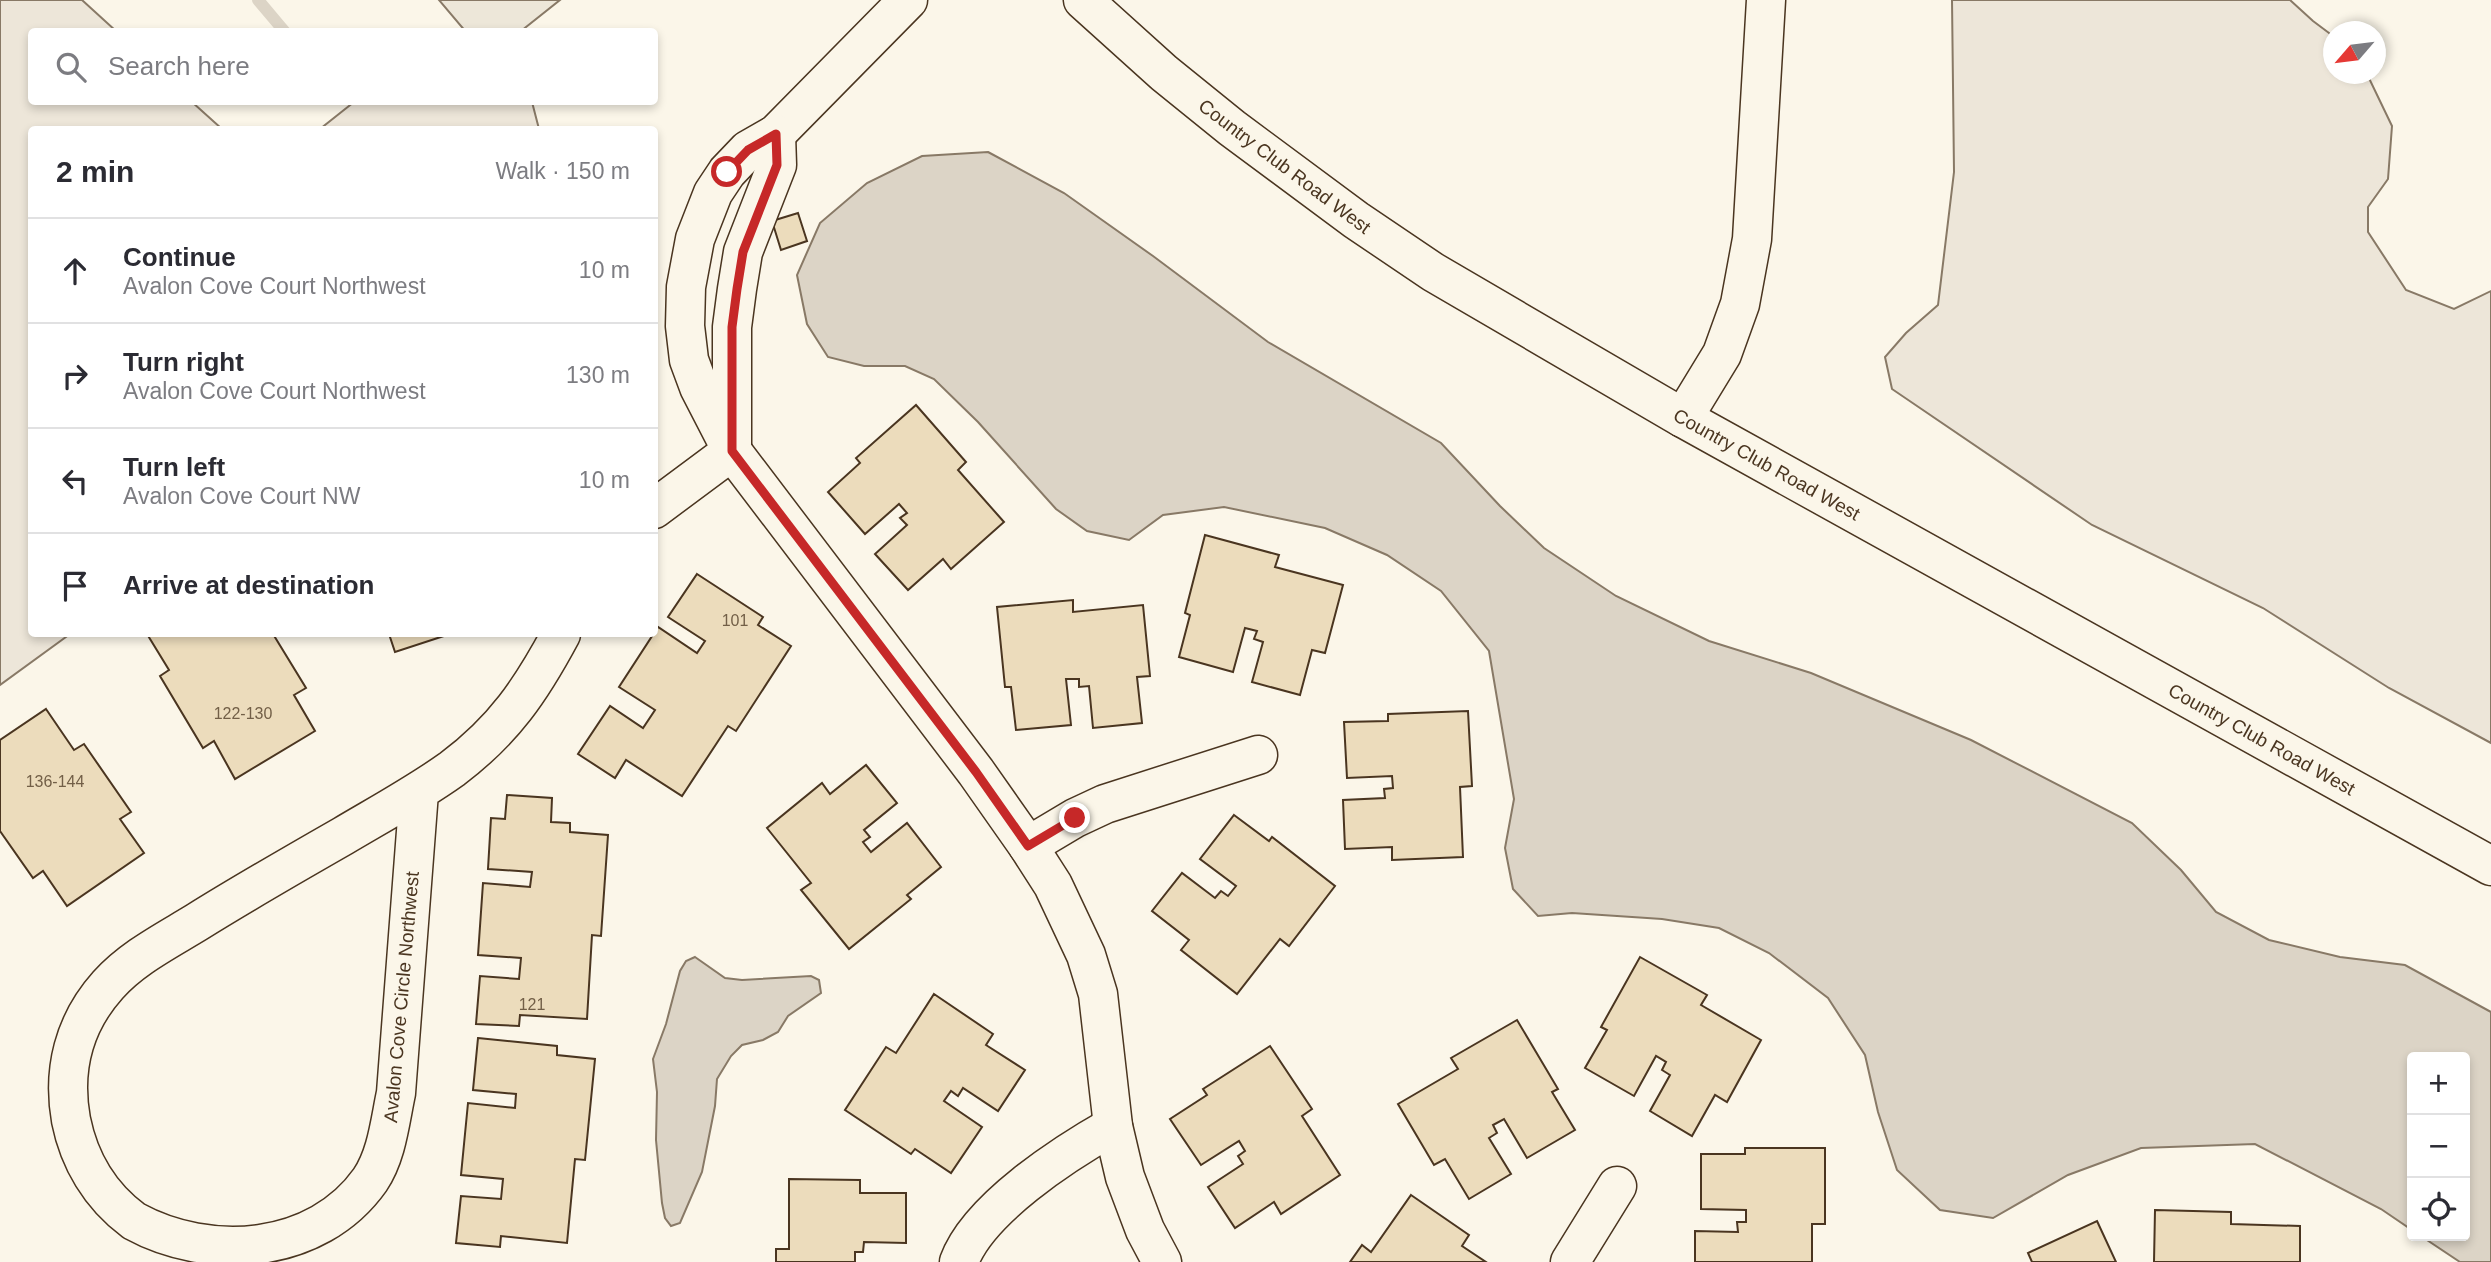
<!DOCTYPE html>
<html lang="en">
<head>
<meta charset="utf-8">
<style>
	:root { --surface:#fff; --page:#f7f7f7; --text:#2b2b33; --muted:#7c7c81; --line:#e1e1e2 }
	body { margin:0; font-family:Helvetica,sans-serif; background:var(--page); color:var(--text) }
	.controls { position:absolute; right:21px; bottom:21px; display:grid; overflow:hidden; border-radius:7px; box-shadow:0 4px 10px #0003 }
	.controls button { width:63px; height:63px; display:grid; place-items:center; padding:0; border:0; border-bottom:2px solid var(--line); background:var(--surface); color:var(--text); font:35px sans-serif }
	.compass { position:absolute; left:2323px; top:21px; width:63px; height:63px; border-radius:50%; background:var(--surface); box-shadow:0 4px 10px #0003; rotate:242deg }
	.stop { position:absolute; width:21px; height:21px; margin:-16px; border:5px solid #c62828; border-radius:50%; background:#fff }
	.stop.end { background:#c62828; border-color:#fff; box-shadow:0 2px 7px #0008 }
	.list { margin:0; padding:0; list-style:none }
	h2 { display:flex; justify-content:space-between; align-items:center; height:91px; margin:0; padding:0 28px; font-size:30px }
	h2 small { font-size:23px; font-weight:400; color:var(--muted) }
	.list li { display:grid; grid-template-columns:46px 1fr auto; gap:21px; align-items:center; box-sizing:border-box; height:105px; padding:0 28px; border-top:2px solid var(--line) }
	.list b { display:block; font-size:26px; white-space:nowrap }
	.list p { margin:0; font-size:23px; white-space:nowrap; color:var(--muted) }
	.list em { font-size:23px; font-style:normal; color:var(--muted) }
	.icon { flex:none; width:38px; height:38px; fill:none; stroke:currentColor; stroke-width:2; stroke-linecap:round; stroke-linejoin:round }
	.map { position:relative; flex:none; width:2491px; height:1262px; overflow:hidden }
	.search { position:absolute; background:var(--surface); box-shadow:0 4px 10px #0003; left:28px; top:28px; width:630px; height:77px; display:flex; align-items:center; gap:18px; box-sizing:border-box; padding:0 24px; border-radius:7px; color:var(--muted); font-size:26px }
	.panel { position:absolute; background:var(--surface); box-shadow:0 4px 10px #0003; left:28px; top:126px; width:630px; height:511px; border-radius:7px }
	.map>svg:first-child { display:block }
	.green { fill:#ede6d9; stroke:#887966; stroke-width:2 }
	.parking { fill:#ede7d9; stroke:#887966; stroke-width:2 }
	.water { fill:#dcd4c6; stroke:#887966; stroke-width:2 }
	.lines { fill:none; stroke-linecap:round; stroke-linejoin:round }
	.stream { stroke:#dcd4c6; stroke-width:12 }
	.building { fill:#ecdcbc; stroke:#4a3520; stroke-width:2 }
	.minor-casing { stroke:#4a3520; stroke-width:41 }
	.major-casing { stroke:#4a3520; stroke-width:41 }
	.minor { stroke:#fbf6e9; stroke-width:38 }
	.major { stroke:#fbf6e9; stroke-width:38 }
	.route { stroke:#c62828; stroke-width:9 }
	.labels { text-anchor:middle; stroke-width:5; stroke-linejoin:round; paint-order:stroke }
	.number-label { font-size:16px; fill:#725f47 }
	.street-label { font-size:19px; fill:#4a3520; stroke:#fbf6e9 }
</style>
</head>
<body>
<div class="map">
<svg width="2491" height="1262" viewBox="0 0 2491 1262">
	<rect width="100%" height="100%" fill="#fbf6e9"/>
	<g class="green">
		<path d="M0,0H82L116,31L32,32V102H192L222,129L32,130V634H70L0,685Z"/>
		<path d="M1952,0H2290L2313,21L2333,36L2334,74H2367L2392,126L2388,179L2368,207V232L2406,290L2454,309L2491,291V743L2389,688L2263,608L2092,525L1892,389L1885,357L1906,333L1938,305L1954,172Z"/>
		<path d="M354,102H532L539,129H320Z"/>
	</g>
	<path class="parking" d="M439,0H560L521,31L466,32Z"/>
	<g class="water">
		<path d="M988,152L1064,193L1153,256L1268,342L1441,443L1500,506L1544,548L1616,596L1709,641L1811,673L1971,740L2132,823L2181,870L2216,912L2269,940L2340,957L2405,965L2491,1012V1262H2460L2421,1236H2465V1057H2412V1230L2381,1209L2255,1144L2141,1148L2068,1175L1993,1218L1940,1210L1897,1170L1878,1112L1865,1055L1828,998L1769,953L1719,928L1662,919L1572,913L1538,916L1513,889L1505,848L1514,799L1489,651L1441,591L1387,555L1325,528L1224,507L1163,515L1129,540L1087,531L1056,509L978,422L934,379L905,366H864L828,357L807,324L797,275L820,223L867,183L922,156Z"/>
		<path d="M695,957L725,978L742,980L811,976L819,980L821,993L788,1016L778,1032L763,1040L742,1045L731,1056L717,1079L715,1106L702,1172L680,1223L671,1226L665,1218L662,1203L656,1140L657,1092L653,1059L666,1024L680,971L686,961Z"/>
	</g>
	<g class="lines">
		<path class="stream" d="M258,0L285,32"/>
	</g>
	<g class="building">
		<path d="M798,213L807,241L781,250L772,221Z"/>
		<path d="M916,405L966,462L958,470L1004,522L951,569L943,559L908,590L875,554L907,525L900,518L907,513L899,504L865,534L828,492L860,463L856,458Z"/>
		<path d="M1205,535L1279,555L1275,567L1343,585L1325,653L1312,650L1300,695L1252,682L1263,642L1254,639L1257,631L1245,628L1233,672L1179,657L1190,615L1185,613Z"/>
		<path d="M697,574L763,617L758,625L791,646L736,731L728,726L682,796L626,760L615,778L578,754L610,706L643,728L655,710L619,687L658,627L697,653L705,641L668,617Z"/>
		<path d="M1073,600V612L1143,605L1150,676L1137,677L1142,723L1093,728L1089,686L1079,687V679H1066L1071,725L1016,730L1011,687H1005L997,607Z"/>
		<path d="M147,634H273L306,688L294,695L315,731L235,779L214,741L203,748L160,676L169,670Z"/>
		<path d="M389,634H450L395,652Z"/>
		<path d="M46,709L74,750L84,744L131,812L120,819L144,853L67,906L43,871L33,878L0,831V740Z"/>
		<path d="M1468,711L1472,786L1460,787L1463,857L1392,860V847L1345,849L1343,800L1385,798L1384,789L1393,788L1392,776L1347,778L1344,722L1388,721V714Z"/>
		<path d="M866,765L897,803L864,830L870,837L863,842L871,852L907,823L941,867L907,895L911,899L849,949L801,890L811,883L767,828L822,783L830,794Z"/>
		<path d="M507,795L552,798L551,822L570,823V832L608,835L601,936L592,935L587,1019L520,1015L519,1026L476,1024L480,976L519,979L521,958L478,955L483,883L530,887L532,872L488,869L491,818L505,819Z"/>
		<path d="M1234,815L1269,841L1272,837L1335,886L1289,946L1280,939L1237,994L1181,950L1189,940L1152,911L1182,873L1215,898L1221,891L1228,896L1236,886L1200,859Z"/>
		<path d="M1640,957L1707,995L1701,1005L1761,1040L1727,1102L1715,1095L1692,1136L1650,1111L1670,1075L1662,1070L1666,1062L1656,1056L1634,1096L1585,1068L1607,1030L1601,1027Z"/>
		<path d="M934,994L993,1034L986,1045L1025,1070L998,1111L963,1088L958,1096L951,1091L944,1101L982,1127L951,1173L915,1149L911,1154L845,1110L886,1047L896,1053Z"/>
		<path d="M1517,1020L1558,1089L1552,1092L1575,1130L1527,1158L1504,1119L1493,1125L1497,1133L1489,1138L1511,1174L1469,1199L1445,1159L1434,1165L1398,1104L1458,1069L1451,1058Z"/>
		<path d="M478,1038L557,1046V1055L595,1059L585,1160L575,1159L567,1243L501,1236L500,1247L456,1243L461,1196L501,1199L503,1179L461,1175L468,1103L515,1108L516,1094L473,1090Z"/>
		<path d="M1270,1046L1312,1109L1302,1116L1340,1175L1281,1214L1274,1202L1235,1228L1208,1187L1243,1164L1238,1156L1245,1151L1239,1141L1201,1165L1170,1119L1207,1095L1203,1089Z"/>
		<path d="M1745,1148H1825V1224H1812V1262H1695V1231L1738,1232L1737,1222H1746V1210L1701,1209V1154H1745Z"/>
		<path d="M789,1179L860,1180V1193H906V1243L864,1242L863,1252H855V1262H776V1249H789Z"/>
		<path d="M1411,1195L1469,1235L1462,1246L1486,1262H1350L1362,1245L1371,1252Z"/>
		<path d="M2155,1210L2231,1212V1224L2300,1226V1262H2154Z"/>
		<path d="M2097,1221L2116,1262H2032L2028,1253Z"/>
	</g>
	<g class="lines">
		<g class="minor-casing">
			<g id="minor">
				<path d="M908,0L776,134L748,150L727,172L713,193L695,239L686,287L685,326L689,360L699,387L732,451L976,772L1028,846L1053,885L1086,955L1098,994L1113,1126L1125,1177L1145,1230L1162,1262"/>
				<path d="M1683,418L1722,354L1740,304L1752,239L1766,0"/>
				<path d="M732,445V327L737,289L743,252L777,165L776,134"/>
				<path d="M654,509L732,451"/>
				<path d="M419,792L396,1093C390,1121 387,1155 370,1180C317,1255 209,1262 134,1221C100,1196 79,1160 71,1120C62,1070 74,1023 108,985C132,958 166,941 197,922C245,892 294,864 343,836C380,814 417,794 452,769C504,730 531,690 561,634"/>
				<path d="M1028,846L1075,818L1105,804L1258,755"/>
				<path d="M959,1262C978,1209 1065,1153 1113,1126"/>
				<path d="M1570,1262L1617,1186"/>
			</g>
		</g>
		<g class="major-casing">
			<path id="major" d="M1083,0L1164,73L1232,128L1356,220L1433,272L1683,418L2491,866"/>
		</g>
		<use href="#minor" class="minor"/>
		<use href="#major" class="major"/>
	</g>
	<g class="lines">
		<path class="route" d="M727,172L748,150L776,134L777,165L743,252L737,289L732,327V451L976,772L1028,846L1075,818"/>
	</g>
	<g class="labels">
		<g class="number-label">
			<text x="735" y="626">101</text>
			<text x="243" y="719">122-130</text>
			<text x="55" y="787">136-144</text>
			<text x="532" y="1010">121</text>
		</g>
		<g class="street-label">
			<text transform="translate(1285 166) rotate(37)" y="7">Country Club Road West</text>
			<text transform="translate(1767 464) rotate(29)" y="7">Country Club Road West</text>
			<text transform="translate(2262 739) rotate(29)" y="7">Country Club Road West</text>
			<text transform="translate(401 997) rotate(-85)" y="7">Avalon Cove Circle Northwest</text>
		</g>
	</g>
</svg>
<div class="controls">
<button>+</button>
<button>−</button>
<button><svg class="icon" aria-label="locate" viewBox="0 0 24 24"><circle cx="12" cy="12" r="6"/><path d="M12 2v4M12 18v4M2 12h4M18 12h4"/></svg></button>
</div>
<svg class="compass" viewBox="-18 -18 36 36"><path d="M0-13l5 13h-10z" fill="#e53935"/><path d="M0 13l5-13h-10z" fill="#7c7c81"/></svg>
<div class="stop" style="left:727px;top:172px"></div>
<div class="stop end" style="left:1075px;top:818px"></div>
<div class="search"><svg class="icon" aria-label="search" viewBox="0 0 24 24"><circle cx="10" cy="10" r="6"/><path d="M15 15l6 6"/></svg>Search here</div>
<section class="panel">
<h2>2 min<small>Walk · 150 m</small></h2>
<ul class="list">
<li><svg class="icon" aria-label="ahead" viewBox="0 0 24 24"><path d="M12 20V5M6 11l6-6 6 6"/></svg><div><b>Continue</b><p>Avalon Cove Court Northwest</p></div><em>10 m</em></li>
<li><svg class="icon" aria-label="right" viewBox="0 0 24 24"><path d="M7 20v-9h11M14 6l5 5-5 5"/></svg><div><b>Turn right</b><p>Avalon Cove Court Northwest</p></div><em>130 m</em></li>
<li><svg class="icon" aria-label="left" viewBox="0 0 24 24"><path d="M17 20v-9H6M10 6l-5 5 5 5"/></svg><div><b>Turn left</b><p>Avalon Cove Court NW</p></div><em>10 m</em></li>
<li><svg class="icon" aria-label="arrive" viewBox="0 0 24 24"><path d="M6 21V4h12l-3 4 3 4H6"/></svg><div><b>Arrive at destination</b></div></li>
</ul>
</section>
</div>
</body>
</html>
